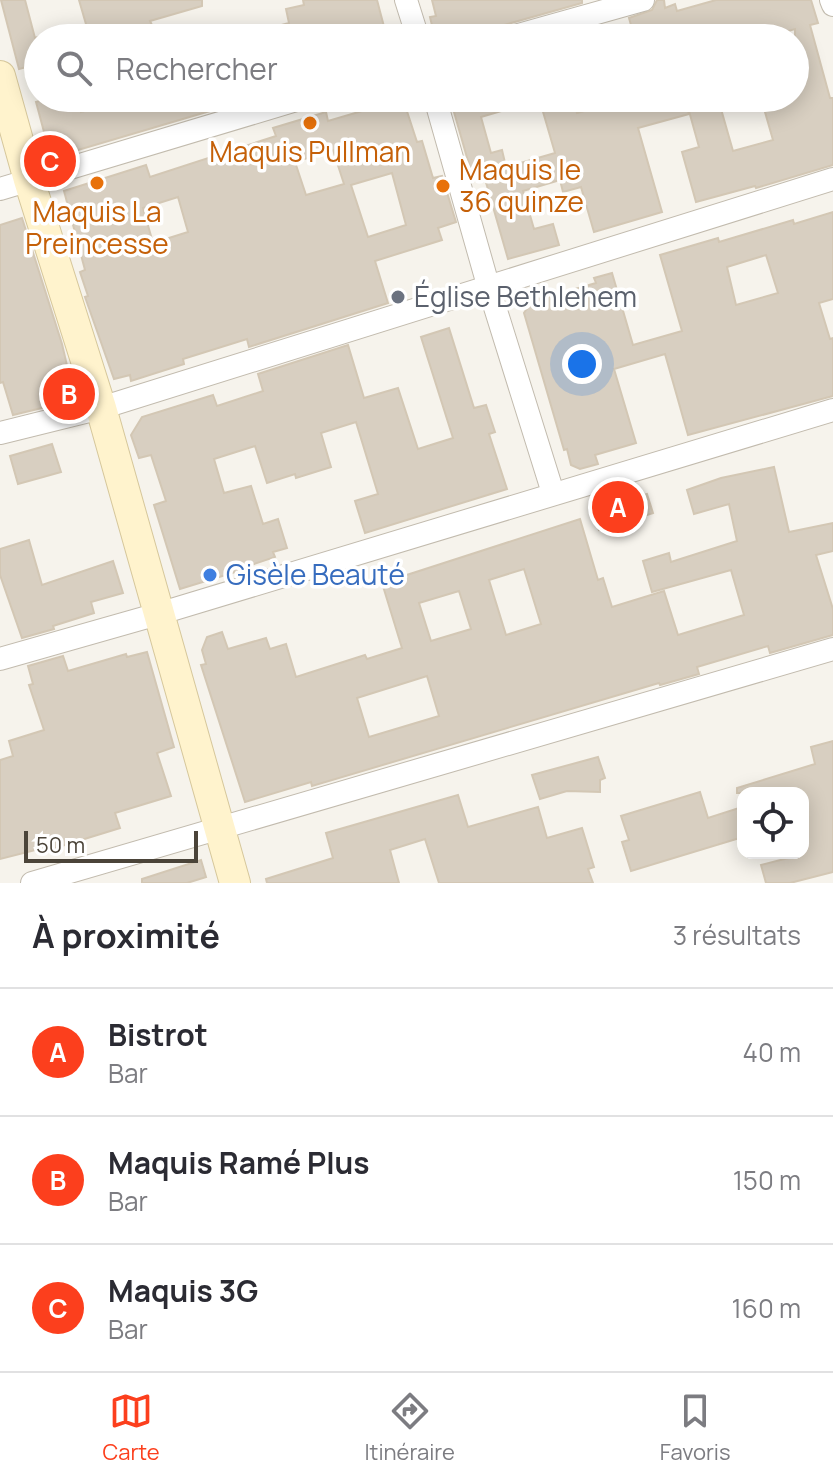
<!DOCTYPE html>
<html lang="fr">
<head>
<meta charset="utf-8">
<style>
	:root { --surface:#fff; --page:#f2f2f3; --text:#2b2b33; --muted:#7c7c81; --line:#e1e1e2; --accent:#fc3f1d }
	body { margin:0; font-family:Manrope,sans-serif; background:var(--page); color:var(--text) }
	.controls { position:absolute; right:24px; bottom:24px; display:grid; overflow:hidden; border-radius:16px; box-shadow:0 4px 20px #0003 }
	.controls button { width:72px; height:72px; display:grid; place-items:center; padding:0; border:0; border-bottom:2px solid var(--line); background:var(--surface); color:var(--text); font:40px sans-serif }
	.scale { position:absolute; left:24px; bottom:20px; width:174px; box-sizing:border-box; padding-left:8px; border:4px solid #4b4439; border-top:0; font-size:22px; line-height:28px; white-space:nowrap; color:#4b4439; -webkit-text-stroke:6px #fff; paint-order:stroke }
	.you { position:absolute; left:582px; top:364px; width:28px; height:28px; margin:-20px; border:6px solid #fff; border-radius:50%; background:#1a73e8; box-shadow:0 0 0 12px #1a73e833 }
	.badge { display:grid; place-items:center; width:52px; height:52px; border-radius:50%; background:var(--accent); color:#fff; font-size:26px; font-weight:700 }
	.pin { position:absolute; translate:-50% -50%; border:4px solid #fff; box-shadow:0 2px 8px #0006 }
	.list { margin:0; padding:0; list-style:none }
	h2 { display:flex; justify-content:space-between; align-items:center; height:104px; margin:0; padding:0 32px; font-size:34px }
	h2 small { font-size:26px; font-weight:400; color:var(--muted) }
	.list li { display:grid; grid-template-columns:52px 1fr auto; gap:24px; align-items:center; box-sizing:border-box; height:128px; padding:0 32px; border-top:2px solid var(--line) }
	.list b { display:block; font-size:30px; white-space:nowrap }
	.list p { margin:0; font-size:26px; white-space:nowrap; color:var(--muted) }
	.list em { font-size:26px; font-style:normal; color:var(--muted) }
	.icon { flex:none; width:44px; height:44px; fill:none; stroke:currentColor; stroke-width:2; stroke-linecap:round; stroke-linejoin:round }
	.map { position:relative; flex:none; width:833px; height:883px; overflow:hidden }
	.search { position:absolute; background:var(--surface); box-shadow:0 4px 20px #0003; left:24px; right:24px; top:24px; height:88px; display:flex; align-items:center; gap:20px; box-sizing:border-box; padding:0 28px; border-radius:44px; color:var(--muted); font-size:30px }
	.sheet { height:488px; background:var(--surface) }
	nav { display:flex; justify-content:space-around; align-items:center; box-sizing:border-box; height:112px; border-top:2px solid var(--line); background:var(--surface); font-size:22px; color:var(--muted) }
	nav a { display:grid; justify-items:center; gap:4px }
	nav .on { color:var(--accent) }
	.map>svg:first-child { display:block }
	.building { fill:#d8cfc1; stroke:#d3c7b4; stroke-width:2; fill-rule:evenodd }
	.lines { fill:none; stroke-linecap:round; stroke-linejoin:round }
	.street-casing { stroke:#c2bbae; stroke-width:24 }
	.secondary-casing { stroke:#d6c79b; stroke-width:32 }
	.street { stroke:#fff; stroke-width:22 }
	.secondary { stroke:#fff3cd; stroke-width:30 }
	.food-dot { fill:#e8710a; stroke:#fff; stroke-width:3 }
	.worship-dot { fill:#6b7280; stroke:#fff; stroke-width:3 }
	.shop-dot { fill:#3f7fe0; stroke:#fff; stroke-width:3 }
	.labels { text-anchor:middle; stroke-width:7; stroke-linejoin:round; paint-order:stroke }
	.food-label { font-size:28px; fill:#c56008; stroke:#fff }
	.worship-label { font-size:28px; fill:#5b616d; stroke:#fff; text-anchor:start }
	.shop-label { font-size:28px; fill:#366cbe; stroke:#fff; text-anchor:start }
</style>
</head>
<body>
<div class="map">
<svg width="833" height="883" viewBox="0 0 833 883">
	<rect width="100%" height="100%" fill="#f6f3ec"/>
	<g class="building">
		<path d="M1,0H25L35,38L38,37V64L19,69Z"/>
		<path d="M79,0H202V6L150,21L152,25L145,27L148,38H90Z"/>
		<path d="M303,0H377L387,38H255V32L289,23L286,9L304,5Z"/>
		<path d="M432,0H582V3L458,38H435L430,17L436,16Z"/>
		<path d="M657,0H664L665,8L675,4L677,11L716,0H811L818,23L810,25L830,98H833V165L756,188L755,186L696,202L682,152L699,147L689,111L719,102L733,151L773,140L761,98H795V29L764,38H668L666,27L634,36L629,18L652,10Z"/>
		<path d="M51,98H59L62,108L79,104L81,112L116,103L114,98H254L51,158L36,102Z"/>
		<path d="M450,98H528L529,103L481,117L491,153L502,150L506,167L555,153L539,98H573L577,113L614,103L612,98H684L689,114L638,128L662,212L594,232L581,187L563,192L560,180L523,191L534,229L553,224L559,245L508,259L481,165L470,168Z"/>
		<path d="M403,99L417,142L422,141L433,178L442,176L456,222L438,228L442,240L375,261L388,303L249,347L247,339L183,359L184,364L131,381L130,375L114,379L85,297L88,296L80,272L85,270L64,191L146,165L150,177L276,136L273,128L326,112L328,121ZM333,150L344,184L306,195L295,162ZM392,173L406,225L368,237L351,185ZM178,197L188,232L153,243L143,208Z"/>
		<path d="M833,212V299L819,303L830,339L833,338V396L688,435L665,354L614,369L636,443L595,455L598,464L580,469L571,465L567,449L564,450L524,313L535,297L540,299L596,283L594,278L612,273L633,345L682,331L660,255L718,238L719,242L793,220L794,224ZM766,255L778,293L736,305L727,267Z"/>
		<path d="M22,218L62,344L75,400L13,415L3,382L0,383V225Z"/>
		<path d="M449,328L474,408L486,405L495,432L489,434L507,489L365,533L355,501L378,494L356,422L321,433L331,467L296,478L295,474L267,483L255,446L214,459L224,493L251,486L263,524L278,519L287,548L273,552L275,557L242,568V570L180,589L154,505L166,501L151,455L139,458L131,435L142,417L213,395L217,406L263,391L258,374L348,345L364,398L398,388L418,449L453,438L421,337Z"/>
		<path d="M52,444L61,472L18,484L10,456Z"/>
		<path d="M774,467L789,532L833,523V551L816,555L833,609V635L770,653L768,646L697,667L699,674L660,685L659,683L312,786L311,782L245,802L201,665L206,664L202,650L207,637L222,632L228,649L266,638L270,649L286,644L296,677L365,655L367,659L402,648L382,583L580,519L598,580L603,578L612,607L664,591L678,635L744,615L731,570L652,592L643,561L669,553L671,562L737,541L729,504L694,514L687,490L721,478ZM524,569L541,624L506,635L489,580ZM459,591L471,629L431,641L419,603ZM427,676L439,716L369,737L357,698Z"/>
		<path d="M647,494L653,513L599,530L593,510Z"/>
		<path d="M29,540L42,585L113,561L123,593L91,602L94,613L53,626L54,629L22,638L0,575V549Z"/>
		<path d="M147,652L174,747L157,753L171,796L115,813L120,828L52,849L51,846L0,859V760L13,756L9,741L44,730L29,685L33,684L28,666L63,656L68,671L126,654L127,657Z"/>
		<path d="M833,741V872L790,883H766L761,865L796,856L795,853H803V793H737V788L815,764L811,747Z"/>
		<path d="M598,757L605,778L600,780V792L567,791L540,799L532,775Z"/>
		<path d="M700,792L708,818L739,808L743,822V837L631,871L622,842L629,840L621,816Z"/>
		<path d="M458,795L468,827L538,807L547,838L582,828L594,867L588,869L593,883H439L425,839L390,850L399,883H267L266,879L333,858L326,833Z"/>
		<path d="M201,860L206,877L187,883H142V879Z"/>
	</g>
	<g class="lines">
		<g class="street-casing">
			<g id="street">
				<path d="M406,0L418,38"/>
				<path d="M831,0L833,5"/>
				<path d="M508,38L643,0"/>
				<path d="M435,98L488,285L553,493"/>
				<path d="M0,189L303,98"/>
				<path d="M0,433L101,408L833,179"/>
				<path d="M0,659L158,614L833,410"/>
				<path d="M32,883L833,649"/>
			</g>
		</g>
		<g class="secondary-casing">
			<path id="secondary" d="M0,76L29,180L101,408L235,883"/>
		</g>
		<use href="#street" class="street"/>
		<use href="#secondary" class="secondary"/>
	</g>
	<g class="food-dot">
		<circle cx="310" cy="123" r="8"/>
		<circle cx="97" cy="183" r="8"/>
		<circle cx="443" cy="186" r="8"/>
	</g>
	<circle class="worship-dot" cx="398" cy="297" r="8"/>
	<circle class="shop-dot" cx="210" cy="575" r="8"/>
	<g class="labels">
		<g class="food-label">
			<text x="310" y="162">Maquis Pullman</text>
			<text x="459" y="180" text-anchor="start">Maquis le<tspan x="459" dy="32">36 quinze</tspan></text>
			<text x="97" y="222">Maquis La<tspan x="97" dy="32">Preincesse</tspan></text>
		</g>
		<g class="worship-label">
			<text x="414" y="307">Église Bethlehem</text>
		</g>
		<g class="shop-label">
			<text x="226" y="585">Gisèle Beauté</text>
		</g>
	</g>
</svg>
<div class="controls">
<button><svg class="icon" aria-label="locate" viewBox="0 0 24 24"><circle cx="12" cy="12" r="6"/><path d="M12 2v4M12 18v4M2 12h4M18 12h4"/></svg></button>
</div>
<div class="scale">50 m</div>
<div class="you"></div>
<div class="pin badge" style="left:618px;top:507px">A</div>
<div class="pin badge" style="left:69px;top:394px">B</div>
<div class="pin badge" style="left:50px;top:161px">C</div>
<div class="search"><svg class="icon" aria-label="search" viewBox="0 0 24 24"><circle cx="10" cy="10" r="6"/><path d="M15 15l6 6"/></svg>Rechercher</div>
</div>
<section class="sheet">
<h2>À proximité<small>3 résultats</small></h2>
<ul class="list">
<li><span class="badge">A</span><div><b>Bistrot</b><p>Bar</p></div><em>40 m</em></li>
<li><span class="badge">B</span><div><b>Maquis Ramé Plus</b><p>Bar</p></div><em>150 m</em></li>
<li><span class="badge">C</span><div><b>Maquis 3G</b><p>Bar</p></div><em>160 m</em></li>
</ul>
</section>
<nav>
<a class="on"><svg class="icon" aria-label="map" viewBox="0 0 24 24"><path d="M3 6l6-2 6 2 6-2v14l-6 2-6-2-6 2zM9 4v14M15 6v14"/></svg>Carte</a>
<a><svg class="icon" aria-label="directions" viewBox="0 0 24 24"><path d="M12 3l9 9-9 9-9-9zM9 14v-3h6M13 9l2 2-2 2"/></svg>Itinéraire</a>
<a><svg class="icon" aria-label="saved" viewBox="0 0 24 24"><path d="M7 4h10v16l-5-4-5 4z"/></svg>Favoris</a>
</nav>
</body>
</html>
